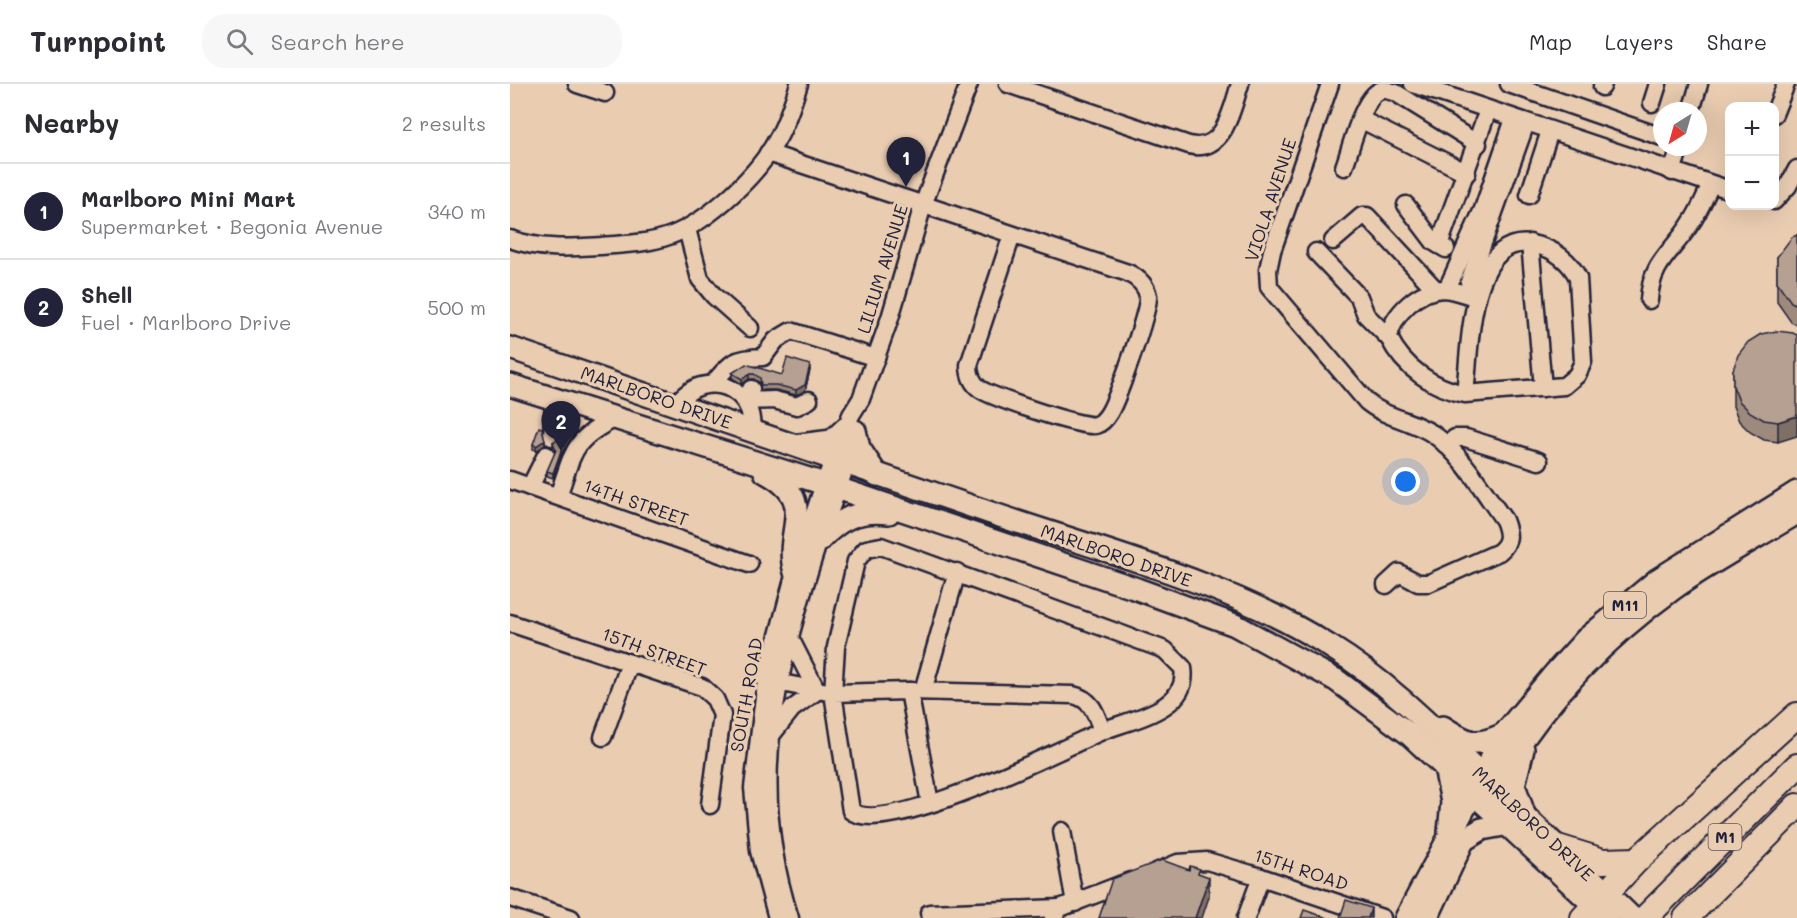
<!DOCTYPE html>
<html lang="en">
<head>
<meta charset="utf-8">
<style>
	:root { --surface:#fff; --page:#f7f7f7; --text:#2b2b33; --muted:#7c7c81; --line:#e1e1e2; --accent:#22223b }
	body { margin:0; font-family:Mali,sans-serif; background:var(--page); color:var(--text) }
	.controls { position:absolute; right:18px; top:18px; display:grid; overflow:hidden; border-radius:12px; box-shadow:0 6px 24px #0002 }
	.controls button { width:54px; height:54px; display:grid; place-items:center; padding:0; border:0; border-bottom:2px solid var(--line); background:var(--surface); color:var(--text); font:30px sans-serif }
	.compass { position:absolute; left:1143px; top:18px; width:54px; height:54px; border-radius:50%; background:var(--surface); box-shadow:0 6px 24px #0002; rotate:217deg }
	.you { position:absolute; left:896px; top:398px; width:21px; height:21px; margin:-15px; border:4px solid #fff; border-radius:50%; background:#1a73e8; box-shadow:0 0 0 9px #1a73e833 }
	.badge { display:grid; place-items:center; width:39px; height:39px; border-radius:50%; background:var(--accent); color:#fff; font-size:20px; font-weight:700 }
	.pin { position:absolute; translate:-50% -50px; filter:drop-shadow(0 2px 3px #0008) }
	.pin::after { content:''; position:absolute; top:32px; width:21px; height:18px; background:inherit; clip-path:polygon(0 0,100% 0,50% 100%) }
	.list { margin:0; padding:0; list-style:none }
	h2 { display:flex; justify-content:space-between; align-items:center; height:78px; margin:0; padding:0 24px; font-size:26px }
	h2 small { font-size:20px; font-weight:400; color:var(--muted) }
	.list li { display:grid; grid-template-columns:39px 1fr auto; gap:18px; align-items:center; box-sizing:border-box; height:96px; padding:0 24px; border-top:2px solid var(--line) }
	.list b { display:block; font-size:22px; white-space:nowrap }
	.list p { margin:0; font-size:20px; white-space:nowrap; color:var(--muted) }
	.list em { font-size:20px; font-style:normal; color:var(--muted) }
	.icon { flex:none; width:33px; height:33px; fill:none; stroke:currentColor; stroke-width:2; stroke-linecap:round; stroke-linejoin:round }
	.map { position:relative; flex:none; width:1287px; height:834px; overflow:hidden }
	header { display:flex; align-items:center; gap:36px; box-sizing:border-box; height:84px; padding:0 30px; background:var(--surface); border-bottom:2px solid var(--line) }
	header strong { font-size:28px }
	nav { display:flex; gap:33px; margin-inline-start:auto; font-size:21px }
	.search { width:420px; height:54px; background:var(--page); display:flex; align-items:center; gap:15px; box-sizing:border-box; padding:0 21px; border-radius:24px; color:var(--muted); font-size:22px }
	main { display:flex }
	aside { flex:1; background:var(--surface) }
	.map>svg:first-child { display:block }
	.lines { fill:none; stroke-linecap:round; stroke-linejoin:round }
	.minor-casing { stroke:#22223b; stroke-width:21 }
	.major-casing { stroke:#22223b; stroke-width:26 }
	.highway-casing { stroke:#22223b; stroke-width:28 }
	.minor { stroke:#eacdb1; stroke-width:16 }
	.major { stroke:#eacdb1; stroke-width:21 }
	.highway { stroke:#eacdb1; stroke-width:24 }
	.wall { fill:#9d8a7d; stroke:#22223b; stroke-width:1.5 }
	.shaded-wall { fill:#7f7066; stroke:#22223b; stroke-width:1.5 }
	.building { fill:#b6a091; stroke:#22223b; stroke-width:1.5 }
	.labels { text-anchor:middle; stroke-width:6; stroke-linejoin:round; paint-order:stroke }
	.shield { fill:#eacdb1; stroke:#5e555e; stroke-width:1.5 }
	.shield-label { font-size:16px; font-weight:bold; fill:#22223b }
	.street-label { font-size:18px; fill:#22223b; stroke:#eacdb1 }
</style>
</head>
<body>
<header>
<strong>Turnpoint</strong>
<div class="search"><svg class="icon" aria-label="search" viewBox="0 0 24 24"><circle cx="10" cy="10" r="6"/><path d="M15 15l6 6"/></svg>Search here</div>
<nav><a>Map</a><a>Layers</a><a>Share</a></nav>
</header>
<main>
<aside>
<h2>Nearby<small>2 results</small></h2>
<ul class="list">
<li><span class="badge">1</span><div><b>Marlboro Mini Mart</b><p>Supermarket · Begonia Avenue</p></div><em>340 m</em></li>
<li><span class="badge">2</span><div><b>Shell</b><p>Fuel · Marlboro Drive</p></div><em>500 m</em></li>
</ul>
</aside>
<div class="map">
<svg width="1287" height="834" viewBox="0 0 1287 834">
	<rect width="100%" height="100%" fill="#eacdb1"/>
	<filter id="ink" filterUnits="userSpaceOnUse"><feTurbulence type="fractalNoise" baseFrequency=".0167" numOctaves="2"/><feDisplacementMap in="SourceGraphic" scale="12" xChannelSelector="R" yChannelSelector="G"/><feConvolveMatrix kernelMatrix="1 2 1 2 8 2 1 2 1" color-interpolation-filters="sRGB"/></filter>
	<g filter="url(#ink)">
		<g class="lines">
			<g class="minor-casing">
				<g id="minor">
					<path d="M67,0L95,9"/>
					<path d="M498,0L679,61C714,70 722,25 730,0"/>
					<path d="M820,0L762,167L758,186L759,203L857,318C876,334 902,336 923,350C952,370 973,407 994,436C999,449 1001,458 989,468L919,499H908L889,489L876,501"/>
					<path d="M903,0L1220,106"/>
					<path d="M999,0L1152,53"/>
					<path d="M1092,3L1093,0"/>
					<path d="M1142,19L1148,0"/>
					<path d="M1181,27L1189,0"/>
					<path d="M1264,30L1276,0"/>
					<path d="M850,35L957,89"/>
					<path d="M258,69L618,189C628,194 636,201 638,212C639,227 608,314 599,329C596,334 592,339 586,341C575,345 481,313 470,305C462,299 459,290 459,281L502,151"/>
					<path d="M834,83C840,68 854,7 873,6C876,5 883,8 886,9L968,60"/>
					<path d="M1162,88L1170,63"/>
					<path d="M1019,111L1040,47"/>
					<path d="M1264,117L1278,102L1287,85"/>
					<path d="M896,121L924,158L936,165"/>
					<path d="M177,145L190,195L204,212L240,244"/>
					<path d="M0,155C31,166 59,164 91,162C114,160 137,160 159,152C199,138 250,89 269,52C278,35 283,18 289,0"/>
					<path d="M823,157L852,132H857L926,206"/>
					<path d="M1020,159L1033,304"/>
					<path d="M929,161L978,26"/>
					<path d="M806,168L849,213L856,231L879,254"/>
					<path d="M959,198L1016,39"/>
					<path d="M937,205L973,125L1004,35"/>
					<path d="M1139,216C1141,178 1162,169 1181,139C1189,128 1194,114 1201,101"/>
					<path d="M203,300C220,278 225,274 253,273L266,256L281,247L366,274"/>
					<path d="M241,305L236,317L264,316L287,322L299,316"/>
					<path d="M955,310C960,270 958,144 1026,161C1044,165 1060,177 1068,194L1073,278L1067,291L1054,302L955,310C923,304 894,284 879,254C882,230 909,205 935,205C945,206 956,211 966,213"/>
					<path d="M164,321C172,313 180,305 191,302C222,294 245,319 241,347"/>
					<path d="M42,353L44,316"/>
					<path d="M936,361L945,354H956L1029,377"/>
					<path d="M0,396L239,480"/>
					<path d="M20,403L36,371"/>
					<path d="M48,412C64,368 61,356 106,334"/>
					<path d="M0,539L192,603L205,615L212,631L200,721"/>
					<path d="M256,596L323,609L399,607L563,611C582,615 586,630 592,647C622,635 680,626 673,584L655,566L371,462L356,465L346,477L326,563L323,609L341,727C376,754 552,665 592,647"/>
					<path d="M399,607L420,719"/>
					<path d="M413,607L447,488"/>
					<path d="M263,649L282,625L307,607L281,556"/>
					<path d="M93,653L120,579"/>
					<path d="M552,747L565,819"/>
					<path d="M644,789L668,779L697,777L751,793L872,834"/>
					<path d="M0,814L61,834"/>
					<path d="M419,829L550,824"/>
					<path d="M267,834L249,767L243,704L256,596L285,488L314,400L341,331L351,315L380,234L413,121L459,0"/>
					<path d="M280,834C236,699 266,590 308,459C318,429 332,399 339,369"/>
					<path d="M543,834L550,824L620,797"/>
					<path d="M736,834L751,793"/>
				</g>
			</g>
			<g class="major-casing">
				<g id="major">
					<path d="M0,264C160,319 320,375 481,429C595,468 718,498 821,563C878,598 925,646 973,692C1022,740 1073,786 1122,834"/>
					<path d="M0,301L321,402L627,505L725,541L826,596L899,650L1098,834"/>
					<path d="M345,347L349,364L367,391"/>
					<path d="M290,361L322,357L336,344"/>
					<path d="M255,388C311,418 272,445 285,488"/>
					<path d="M308,458C329,435 348,425 379,429"/>
					<path d="M933,643C959,660 966,663 994,650"/>
					<path d="M1013,665L1004,701L1014,730"/>
					<path d="M935,683L942,718L939,748"/>
					<path d="M981,707C1026,626 1087,560 1163,505C1202,477 1246,454 1287,429"/>
					<path d="M952,757L972,745L999,740"/>
					<path d="M896,834L994,650L1045,589L1076,555L1147,496L1287,408"/>
					<path d="M917,834L954,755"/>
				</g>
			</g>
			<g class="highway-casing">
				<g id="highway">
					<path d="M1048,763L1093,777L1127,776"/>
					<path d="M1073,834L1127,776L1287,631"/>
					<path d="M1135,834L1287,682"/>
					<path d="M1176,834L1287,722"/>
				</g>
			</g>
			<use href="#minor" class="minor"/>
			<use href="#major" class="major"/>
			<use href="#highway" class="highway"/>
		</g>
		<g class="wall">
			<path d="M1287,151V241L1281,238L1267,218V173Z"/>
			<path d="M1287,251L1268,358L1254,356L1240,348L1229,337L1223,322V286Z"/>
			<path d="M300,286L295,307L286,311L266,306H251L250,299L244,295H239L232,300L222,294V289L272,291Z"/>
			<path d="M66,347L52,369L43,394L37,392V387L45,369L43,363V358Z"/>
			<path d="M23,360L35,361L26,367L23,365Z"/>
		</g>
		<g class="shaded-wall">
			<path d="M300,281V286L295,307L286,311V306Z"/>
			<path d="M239,290V295L232,300V295Z"/>
			<path d="M1287,332V352L1268,358V338Z"/>
			<path d="M66,342V347L52,369L43,394V389L52,364Z"/>
			<path d="M35,356V361L26,367V362Z"/>
			<path d="M699,793V813L692,834H685Z"/>
			<path d="M861,824V834H858Z"/>
		</g>
		<g class="building">
			<path d="M1287,151V221L1281,218L1267,198V173L1282,153Z"/>
			<path d="M1267,247L1283,249L1287,251V332L1268,338L1254,336L1240,328L1229,317L1223,302V286L1228,271L1238,258L1251,250Z"/>
			<path d="M277,274L300,281L295,301L286,306L266,301H251L250,294L244,290H239L232,295L222,289L236,280L272,291Z"/>
			<path d="M53,337L66,342L52,364L43,389L37,387L46,366L43,358L51,353Z"/>
			<path d="M29,343L32,344L35,356L26,362L23,360Z"/>
			<path d="M652,776L679,786L680,782L690,785L688,789L699,793L685,834H589L602,795Z"/>
			<path d="M836,816L861,824L858,834H830Z"/>
			<path d="M794,826L818,834H791Z"/>
		</g>
	</g>
	<g class="labels">
		<g class="shield">
			<rect x="1094" y="508" width="42" height="26" rx="4.5"/>
			<rect x="1198.5" y="740" width="33" height="26" rx="4.5"/>
		</g>
		<g class="shield-label">
			<text x="1115" y="527">M11</text>
			<text x="1215" y="759">M1</text>
		</g>
		<g class="street-label">
			<text transform="translate(761 116) rotate(-72)" y="6">VIOLA AVENUE</text>
			<text transform="translate(373 185) rotate(-73)" y="6">LILIUM AVENUE</text>
			<text transform="translate(146 314) rotate(19)" y="6">MARLBORO DRIVE</text>
			<text transform="translate(126 419) rotate(19)" y="6">14TH STREET</text>
			<text transform="translate(606 472) rotate(19)" y="6">MARLBORO DRIVE</text>
			<text transform="translate(144 568) rotate(20)" y="6">15TH STREET</text>
			<text transform="translate(237 611) rotate(-80)" y="6">SOUTH ROAD</text>
			<text transform="translate(1023 740) rotate(43)" y="6">MARLBORO DRIVE</text>
			<text transform="translate(791 786) rotate(18)" y="6">15TH ROAD</text>
		</g>
	</g>
</svg>
<div class="controls">
<button>+</button>
<button>−</button>
</div>
<svg class="compass" viewBox="-18 -18 36 36"><path d="M0-13l5 13h-10z" fill="#e53935"/><path d="M0 13l5-13h-10z" fill="#7c7c81"/></svg>
<div class="you"></div>
<div class="pin badge" style="left:396px;top:103px">1</div>
<div class="pin badge" style="left:51px;top:367px">2</div>
</div>
</main>
</body>
</html>
